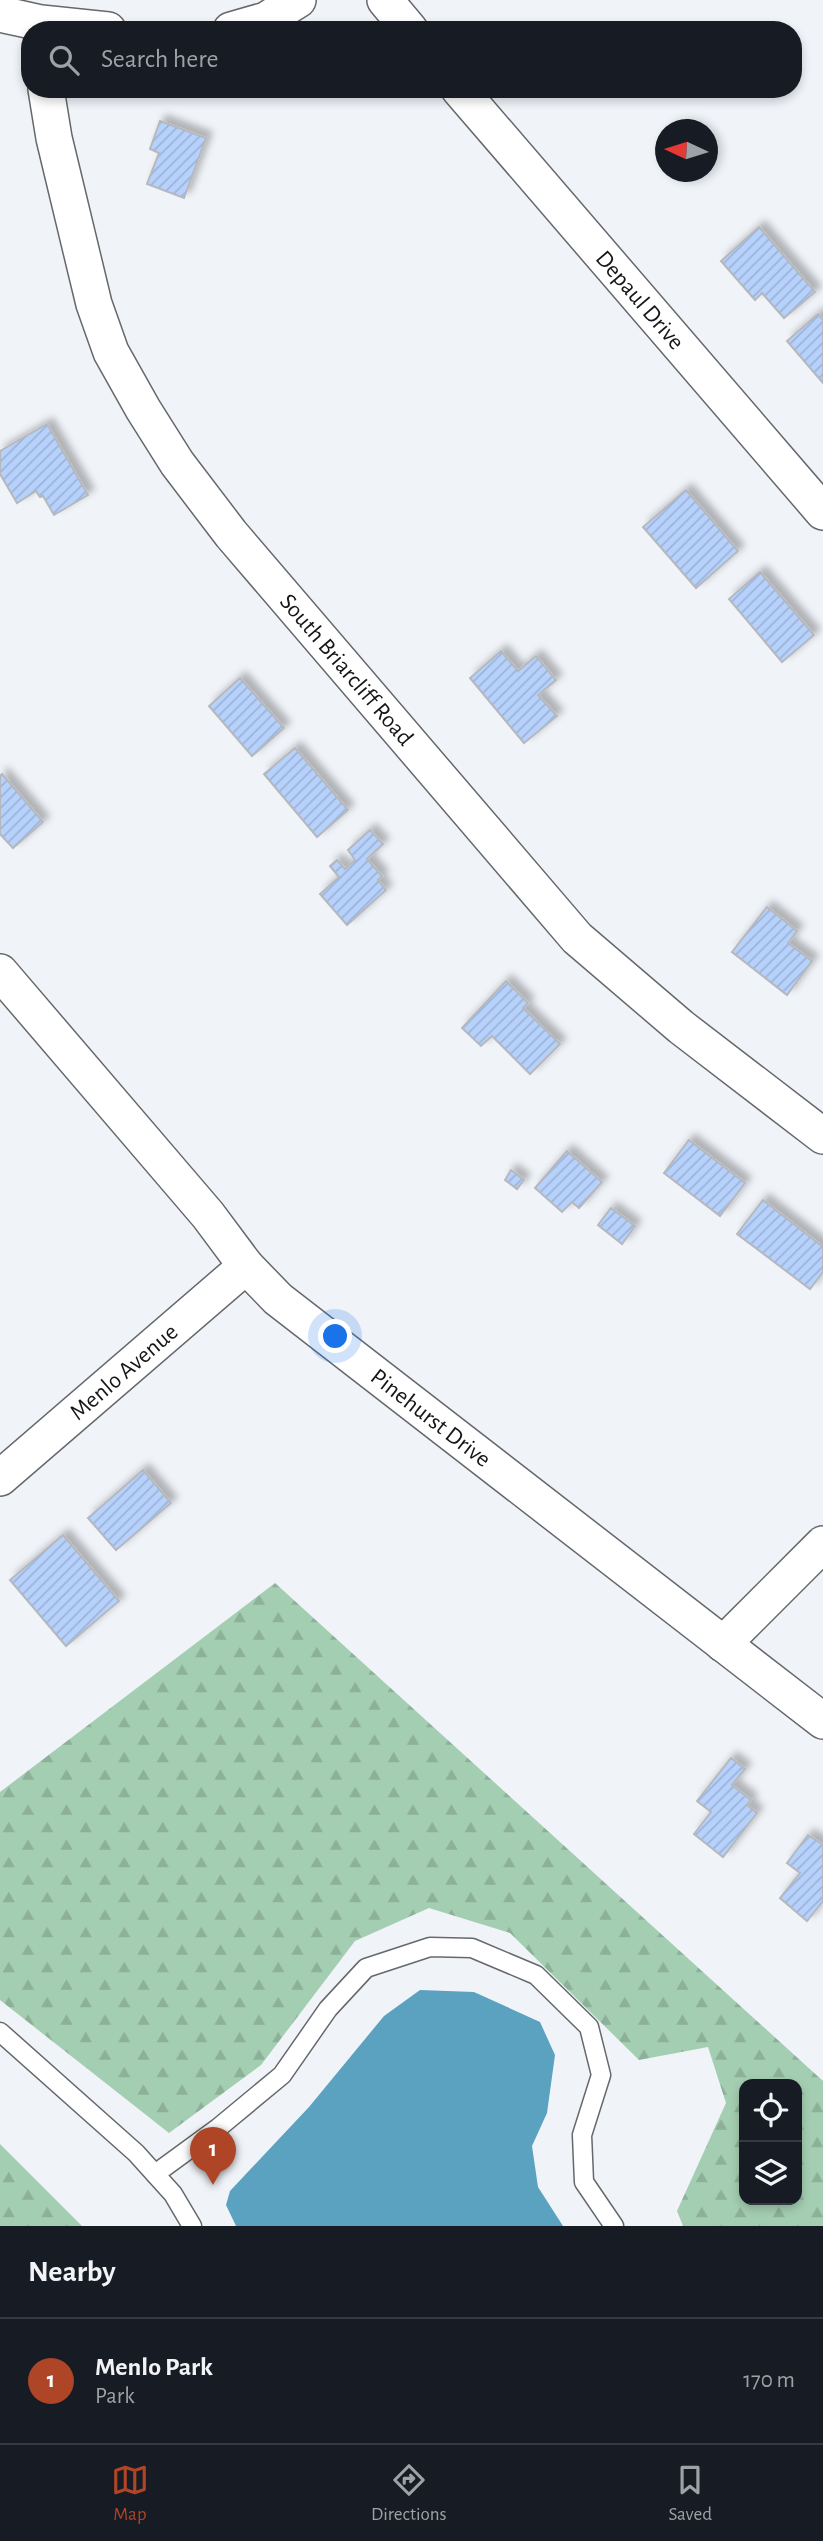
<!DOCTYPE html>
<html lang="en">
<head>
<meta charset="utf-8">
<style>
	:root { --surface:#171b24; --page:#242831; --text:#f1f3f6; --muted:#9ea1a6; --line:#363941; --accent:#ad4526 }
	body { margin:0; font-family:"Alegreya Sans",sans-serif; background:var(--page); color:var(--text) }
	.controls { position:absolute; right:21px; bottom:21px; display:grid; overflow:hidden; border-radius:14px; box-shadow:0 4px 10px #0003 }
	.controls button { width:63px; height:63px; display:grid; place-items:center; padding:0; border:0; border-bottom:2px solid var(--line); background:var(--surface); color:var(--text); font:35px sans-serif }
	.compass { position:absolute; left:655px; top:119px; width:63px; height:63px; border-radius:50%; background:var(--surface); box-shadow:0 4px 10px #0003; rotate:274deg }
	.you { position:absolute; left:336px; top:1337px; width:24px; height:24px; margin:-18px; border:5px solid #fff; border-radius:50%; background:#1a73e8; box-shadow:0 0 0 10px #1a73e833 }
	.badge { display:grid; place-items:center; width:46px; height:46px; border-radius:50%; background:var(--accent); color:#fff; font-size:23px; font-weight:700 }
	.pin { position:absolute; translate:-50% -58px; filter:drop-shadow(0 2px 4px #0008) }
	.pin::after { content:''; position:absolute; top:37px; width:24px; height:21px; background:inherit; clip-path:polygon(0 0,100% 0,50% 100%) }
	.list { margin:0; padding:0; list-style:none }
	h2 { display:flex; justify-content:space-between; align-items:center; height:91px; margin:0; padding:0 28px; font-size:30px }
	h2 small { font-size:23px; font-weight:400; color:var(--muted) }
	.list li { display:grid; grid-template-columns:46px 1fr auto; gap:21px; align-items:center; box-sizing:border-box; height:126px; padding:0 28px; border-top:2px solid var(--line) }
	.list b { display:block; font-size:26px; white-space:nowrap }
	.list p { margin:0; font-size:23px; white-space:nowrap; color:var(--muted) }
	.list em { font-size:23px; font-style:normal; color:var(--muted) }
	.icon { flex:none; width:38px; height:38px; fill:none; stroke:currentColor; stroke-width:2; stroke-linecap:round; stroke-linejoin:round }
	.map { position:relative; flex:none; width:823px; height:2226px; overflow:hidden }
	.search { position:absolute; background:var(--surface); box-shadow:0 4px 10px #0003; left:21px; right:21px; top:21px; height:77px; display:flex; align-items:center; gap:18px; box-sizing:border-box; padding:0 24px; border-radius:28px; color:var(--muted); font-size:26px }
	.sheet { height:217px; background:var(--surface) }
	nav { display:flex; justify-content:space-around; align-items:center; box-sizing:border-box; height:98px; border-top:2px solid var(--line); background:var(--surface); font-size:19px; color:var(--muted) }
	nav a { display:grid; justify-items:center; gap:4px }
	nav .on { color:var(--accent) }
	.map>svg:first-child { display:block }
	.forest { fill:url(#forest-firs); fill-rule:evenodd }
	.water { fill:#5ba2c1 }
	.building { fill:url(#building-hatch); stroke:#b5b8bd; stroke-width:2; filter:url(#shadow) }
	.lines { fill:none; stroke-linecap:round; stroke-linejoin:round }
	.service-casing { stroke:#65686c; stroke-width:21 }
	.minor-casing { stroke:#65686c; stroke-width:38 }
	.service { stroke:#fff; stroke-width:18 }
	.minor { stroke:#fff; stroke-width:35 }
	.labels { text-anchor:middle; stroke-width:5; stroke-linejoin:round; paint-order:stroke }
	.street-label { font-size:24px; fill:#151618; stroke:#f0f3f8 }
</style>
</head>
<body>
<div class="map">
<svg width="823" height="2226" viewBox="0 0 823 2226">
	<defs>
		<pattern id="forest-firs" width="22" height="20" patternUnits="userSpaceOnUse" patternTransform="scale(1.75)"><rect width="22" height="20" fill="#a4ceb1"/><path d="M5 1l3.5 6h-7zM16 11l3.5 6h-7z" fill="#8cb098"/></pattern>
		<pattern id="building-hatch" width="6" height="6" patternUnits="userSpaceOnUse" patternTransform="scale(1.75)"><rect width="6" height="6" fill="#b6d1fc"/><path d="M-1 1l2-2M0 6l6-6M5 7l2-2" fill="none" stroke="#9cb3d7"/></pattern>
		<filter id="shadow"><feDropShadow dx="6" dy="-6" stdDeviation="3.5" flood-color="#0004"/></filter>
	</defs>
	<rect width="100%" height="100%" fill="#f0f3f8"/>
	<g class="forest">
		<path d="M275,1583L823,2081V2226H683L677,2211L726,2103L708,2047L639,2060L510,1933L429,1908L355,1941L261,2065L169,2133L0,2000V1792ZM744,2084H797V2200H744Z"/>
		<path d="M0,2144L82,2226H0Z"/>
	</g>
	<path class="water" d="M420,1990L474,1992L540,2022L555,2055L547,2113L532,2146L538,2187L563,2226H236L226,2205L230,2191L309,2107L384,2016Z"/>
	<g class="building">
		<path d="M160,121L206,138L184,198L147,184L159,153L150,149Z"/>
		<path d="M759,227L815,292L784,318L762,293L755,300L721,261Z"/>
		<path d="M818,314L823,320V383L787,341Z"/>
		<path d="M47,424L88,495L54,515L43,496L40,497L36,491L17,503L0,474V451Z"/>
		<path d="M686,490L738,551L696,588L643,527Z"/>
		<path d="M760,572L814,635L782,662L729,599Z"/>
		<path d="M501,651L518,671L536,656L556,680L538,695L557,716L524,743L470,678Z"/>
		<path d="M240,678L284,728L252,756L209,706Z"/>
		<path d="M295,748L348,810L317,837L264,774Z"/>
		<path d="M2,774L43,822L13,848L0,834V776Z"/>
		<path d="M370,830L383,844L367,859L382,876L378,880L386,890L347,925L320,894L339,877L330,866L337,860L345,869L355,860L348,850Z"/>
		<path d="M767,907L797,931L788,943L812,961L787,995L732,952Z"/>
		<path d="M506,981L528,1003L523,1008L560,1044L530,1074L492,1036L481,1046L462,1028Z"/>
		<path d="M689,1140L745,1183L720,1216L664,1173Z"/>
		<path d="M567,1151L602,1182L579,1208L572,1202L562,1212L535,1188Z"/>
		<path d="M511,1170L524,1180L517,1189L505,1180Z"/>
		<path d="M763,1200L823,1247V1272L810,1289L737,1234Z"/>
		<path d="M611,1208L635,1226L622,1244L598,1225Z"/>
		<path d="M143,1470L171,1503L116,1550L88,1518Z"/>
		<path d="M63,1535L119,1601L66,1646L10,1580Z"/>
		<path d="M731,1758L745,1769L732,1785L751,1800L747,1805L757,1813L723,1857L694,1834L711,1812L697,1801Z"/>
		<path d="M808,1835L823,1845V1901L807,1921L780,1898L800,1873L787,1863Z"/>
	</g>
	<g class="lines">
		<g class="service-casing">
			<g id="service">
				<path d="M0,2032L136,2153L173,2194L192,2226"/>
				<path d="M155,2174L218,2128L282,2075L328,2009L366,1968L430,1947L472,1948L536,1975L589,2027L601,2075L582,2135L584,2182L614,2226"/>
			</g>
		</g>
		<g class="minor-casing">
			<g id="minor">
				<path d="M385,0L410,30"/>
				<path d="M0,14L41,23L108,30"/>
				<path d="M231,30L266,20L298,0"/>
				<path id="s1" d="M46,89L54,138L94,304L111,352L143,409L177,463L231,534L577,938L681,1027L823,1136"/>
				<path id="s2" d="M459,89L823,512"/>
				<path id="s3" d="M0,972L208,1215L246,1266L278,1299L823,1721"/>
				<path id="s4" d="M0,1478L246,1266"/>
				<path d="M723,1644L823,1544"/>
			</g>
		</g>
		<use href="#service" class="service"/>
		<use href="#minor" class="minor"/>
	</g>
	<g class="labels">
		<g class="street-label">
			<text dy="8" stroke="none"><textPath href="#s2" startOffset="278">Depaul Drive</textPath></text>
			<text dy="8" stroke="none"><textPath href="#s1" startOffset="668">South Briarcliff Road</textPath></text>
			<text dy="8" stroke="none"><textPath href="#s4" startOffset="163">Menlo Avenue</textPath></text>
			<text dy="8" stroke="none"><textPath href="#s3" startOffset="623">Pinehurst Drive</textPath></text>
		</g>
	</g>
</svg>
<div class="controls">
<button><svg class="icon" aria-label="locate" viewBox="0 0 24 24"><circle cx="12" cy="12" r="6"/><path d="M12 2v4M12 18v4M2 12h4M18 12h4"/></svg></button>
<button><svg class="icon" aria-label="layers" viewBox="0 0 24 24"><path d="M12 4l9 5-9 5-9-5zM3 14l9 5 9-5"/></svg></button>
</div>
<svg class="compass" viewBox="-18 -18 36 36"><path d="M0-13l5 13h-10z" fill="#e53935"/><path d="M0 13l5-13h-10z" fill="#9ea1a6"/></svg>
<div class="you"></div>
<div class="pin badge" style="left:213px;top:2185px">1</div>
<div class="search"><svg class="icon" aria-label="search" viewBox="0 0 24 24"><circle cx="10" cy="10" r="6"/><path d="M15 15l6 6"/></svg>Search here</div>
</div>
<section class="sheet">
<h2>Nearby<small></small></h2>
<ul class="list">
<li><span class="badge">1</span><div><b>Menlo Park</b><p>Park</p></div><em>170 m</em></li>
</ul>
</section>
<nav>
<a class="on"><svg class="icon" aria-label="map" viewBox="0 0 24 24"><path d="M3 6l6-2 6 2 6-2v14l-6 2-6-2-6 2zM9 4v14M15 6v14"/></svg>Map</a>
<a><svg class="icon" aria-label="directions" viewBox="0 0 24 24"><path d="M12 3l9 9-9 9-9-9zM9 14v-3h6M13 9l2 2-2 2"/></svg>Directions</a>
<a><svg class="icon" aria-label="saved" viewBox="0 0 24 24"><path d="M7 4h10v16l-5-4-5 4z"/></svg>Saved</a>
</nav>
</body>
</html>
